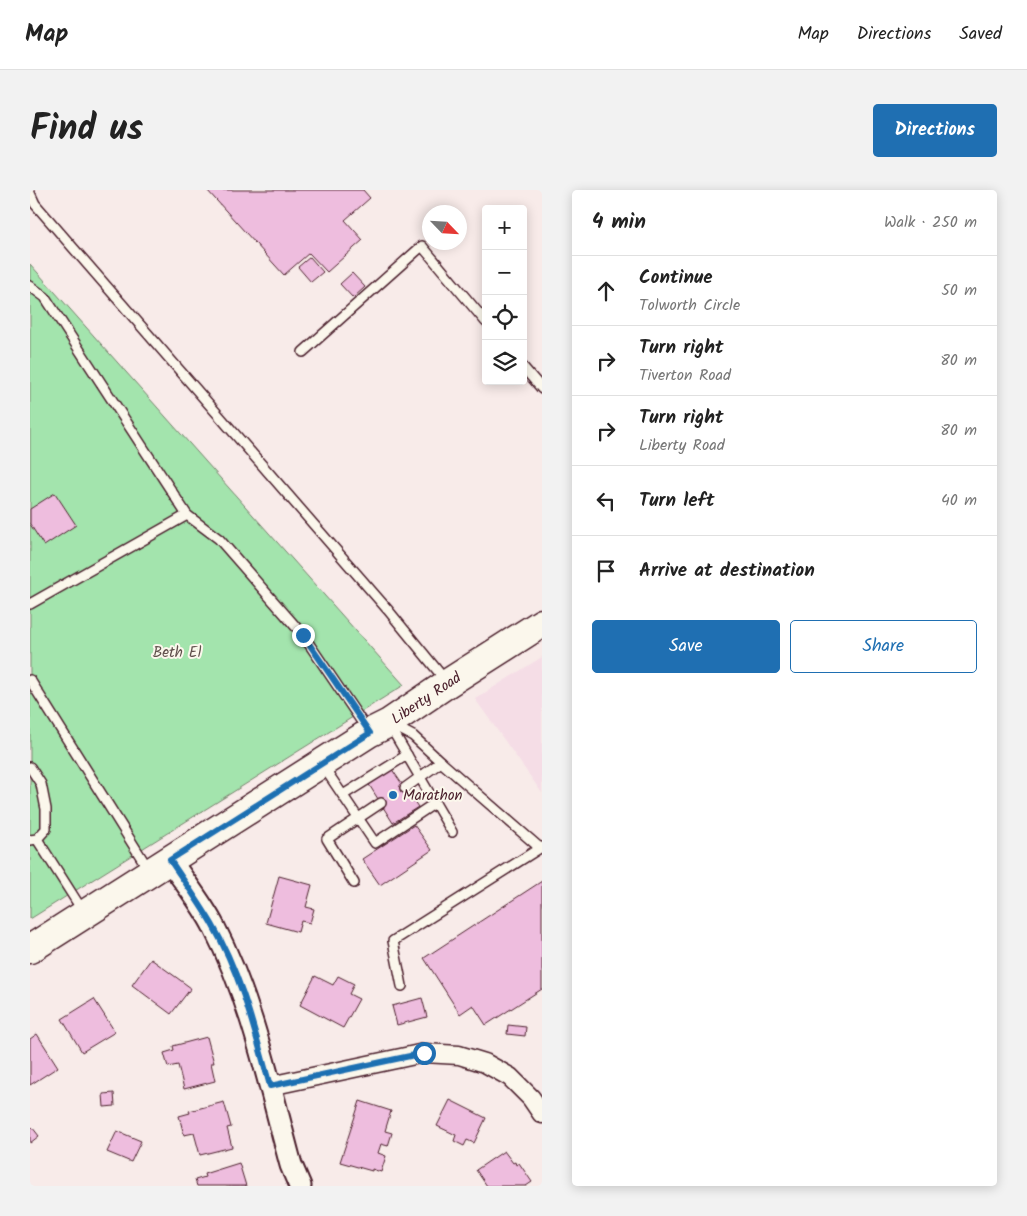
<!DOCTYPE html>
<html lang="en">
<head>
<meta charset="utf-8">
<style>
	:root { --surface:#fff; --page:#f2f2f2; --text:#222; --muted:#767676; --line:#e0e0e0; --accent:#1f6fb2 }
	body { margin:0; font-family:Kalam,sans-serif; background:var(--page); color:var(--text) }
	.controls { position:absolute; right:15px; top:15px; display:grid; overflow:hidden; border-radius:5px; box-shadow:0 2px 12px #0003 }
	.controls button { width:45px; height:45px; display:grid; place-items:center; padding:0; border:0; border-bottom:1px solid var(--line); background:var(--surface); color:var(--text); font:25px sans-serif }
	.compass { position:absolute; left:392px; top:15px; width:45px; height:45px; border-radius:50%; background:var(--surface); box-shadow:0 2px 12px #0003; rotate:115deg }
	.stop { position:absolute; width:15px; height:15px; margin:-11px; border:4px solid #1f6fb2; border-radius:50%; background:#fff }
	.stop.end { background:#1f6fb2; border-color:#fff; box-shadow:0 1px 5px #0008 }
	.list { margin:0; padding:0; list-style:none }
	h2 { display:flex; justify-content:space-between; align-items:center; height:65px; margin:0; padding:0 20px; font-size:21px }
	h2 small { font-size:16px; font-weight:400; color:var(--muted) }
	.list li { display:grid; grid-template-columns:32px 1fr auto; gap:15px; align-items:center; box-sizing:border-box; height:70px; padding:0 20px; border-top:1px solid var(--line) }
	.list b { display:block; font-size:19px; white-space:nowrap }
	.list p { margin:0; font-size:16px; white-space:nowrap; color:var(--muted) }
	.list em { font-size:16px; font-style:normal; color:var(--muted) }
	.actions { display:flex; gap:10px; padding:15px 20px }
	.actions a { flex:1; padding:11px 0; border:1px solid var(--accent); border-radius:5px; text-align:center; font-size:18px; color:var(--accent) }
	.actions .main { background:var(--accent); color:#fff }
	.icon { flex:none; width:28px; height:28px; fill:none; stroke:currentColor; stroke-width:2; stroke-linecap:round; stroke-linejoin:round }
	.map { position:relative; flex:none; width:512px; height:996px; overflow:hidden; border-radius:5px }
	header { display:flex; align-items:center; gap:30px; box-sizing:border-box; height:70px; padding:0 25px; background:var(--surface); border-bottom:1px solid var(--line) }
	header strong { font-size:24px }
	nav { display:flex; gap:28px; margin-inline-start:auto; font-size:18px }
	.intro { display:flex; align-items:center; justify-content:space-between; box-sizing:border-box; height:120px; padding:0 30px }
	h1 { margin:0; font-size:35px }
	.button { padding:12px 22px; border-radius:5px; background:var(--accent); color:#fff; font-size:18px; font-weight:700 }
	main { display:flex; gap:30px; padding:0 30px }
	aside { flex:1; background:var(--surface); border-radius:5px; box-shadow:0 2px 12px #0003 }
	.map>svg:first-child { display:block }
	.built { fill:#f5dde6 }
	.green { fill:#a3e4ad; stroke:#76826c }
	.building { fill:#eebdde; stroke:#4a1f2b }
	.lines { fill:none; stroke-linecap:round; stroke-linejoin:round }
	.service-casing { stroke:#4a1f2b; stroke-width:12 }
	.minor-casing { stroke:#4a1f2b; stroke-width:21 }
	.tertiary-casing { stroke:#4a1f2b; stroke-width:25 }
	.primary-casing { stroke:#4a1f2b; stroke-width:31 }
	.service { stroke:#fbf7ec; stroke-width:9 }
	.minor { stroke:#fbf7ec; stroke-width:18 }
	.tertiary { stroke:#fbf7ec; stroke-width:21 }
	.primary { stroke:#fbf7ec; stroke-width:28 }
	.route { stroke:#1f6fb2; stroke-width:6 }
	.poi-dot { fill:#1f6fb2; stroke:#fbf7ec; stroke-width:2 }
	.labels { text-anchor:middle; stroke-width:4; stroke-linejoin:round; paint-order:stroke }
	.park-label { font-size:15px; fill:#60504c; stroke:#fbf7ec }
	.street-label { font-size:15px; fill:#4a1f2b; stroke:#fbf7ec }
	.poi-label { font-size:15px; fill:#4a1f2b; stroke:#fbf7ec; text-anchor:start }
</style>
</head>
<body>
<header>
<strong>Map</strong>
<nav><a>Map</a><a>Directions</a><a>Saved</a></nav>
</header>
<div class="intro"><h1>Find us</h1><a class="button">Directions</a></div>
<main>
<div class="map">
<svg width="512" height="996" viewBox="0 0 512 996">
	<rect width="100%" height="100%" fill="#f8ebe9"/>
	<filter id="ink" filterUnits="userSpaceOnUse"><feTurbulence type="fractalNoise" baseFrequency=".02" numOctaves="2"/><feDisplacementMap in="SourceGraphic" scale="10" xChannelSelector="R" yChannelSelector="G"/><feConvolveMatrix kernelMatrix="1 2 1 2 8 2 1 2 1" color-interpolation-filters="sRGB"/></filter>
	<g filter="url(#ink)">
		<path class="built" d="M512,467V603L445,509Z"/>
		<path class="green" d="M0,74L374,495L0,729Z"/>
		<g class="building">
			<path d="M177,0H333L340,8L315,30L333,50L297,82L279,63L254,85Z"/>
			<path d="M280,67L293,82L281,92L268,77Z"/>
			<path d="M322,83L335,97L323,108L310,94Z"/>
			<path d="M25,303L46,335L14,356L0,334V319Z"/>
			<path d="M361,578L388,617L363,633L338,593Z"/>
			<path d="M384,635L402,660L350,695L332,669Z"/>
			<path d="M249,686L282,695L276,717L284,719L280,733L271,731L268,742L236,733Z"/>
			<path d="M512,691V799L456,835L443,815L430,824L394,768Z"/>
			<path d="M121,769L161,798L141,824L102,795Z"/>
			<path d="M285,786L303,795L308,786L324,794L319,804L329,809L313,838L270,815Z"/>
			<path d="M392,808L397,827L367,835L362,816Z"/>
			<path d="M64,809L85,842L52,862L32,829Z"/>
			<path d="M478,835L496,837L495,846L477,844Z"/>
			<path d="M7,844L28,877L0,895V849Z"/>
			<path d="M177,847L184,873H181L185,891L154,899L148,875L138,877L134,863L144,860L143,856Z"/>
			<path d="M84,903L85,916L74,917L73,904Z"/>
			<path d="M420,910L456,928L444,953L437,950L434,956L424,951L426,945L407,936Z"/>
			<path d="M330,911L361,921L355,941L362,943L358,956L351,954L348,963L356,966L351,982L342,979V981L310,972Z"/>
			<path d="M194,912L201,937L197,938L202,957L170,965L164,943L154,945L149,926L160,923L159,921Z"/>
			<path d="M2,937L9,946L0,953V939Z"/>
			<path d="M87,941L111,951L101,972L77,962Z"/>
			<path d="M474,961L483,973L485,972L486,975L489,973L502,992L496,996H457L446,980Z"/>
			<path d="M209,973L216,996H167L165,990L175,987L174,984Z"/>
		</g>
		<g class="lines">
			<g class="service-casing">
				<g id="service">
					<path d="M0,3L5,14L358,420L416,491"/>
					<path d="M0,96L15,107L157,325L189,349L273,445L338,541"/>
					<path d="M273,162L392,56L456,132"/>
					<path d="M493,177L512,199"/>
					<path d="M0,414L157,325"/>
					<path d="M0,490L119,680"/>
					<path d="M360,536L422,642"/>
					<path d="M364,536L383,546L411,572L510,658L512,657"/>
					<path d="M293,576L345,653L405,613"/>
					<path d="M0,577L11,594L16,619V639L7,649L0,650"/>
					<path d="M375,598L411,572"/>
					<path d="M313,605L377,565"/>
					<path d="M7,649L54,723"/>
					<path d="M324,693L297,649L351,613"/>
					<path d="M372,796L363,751L510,658"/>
				</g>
			</g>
			<g class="minor-casing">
				<path id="minor" d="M240,896L394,863L429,865L455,873L480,887L501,908L512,924"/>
			</g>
			<g class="tertiary-casing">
				<path id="tertiary" d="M140,670C154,692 172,713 184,737C222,811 239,894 261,975L270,996"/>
			</g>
			<g class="primary-casing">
				<path id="primary" d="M0,759L339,543L359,533L418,493L512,433"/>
			</g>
			<use href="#service" class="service"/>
			<use href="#minor" class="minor"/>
			<use href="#tertiary" class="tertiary"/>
			<use href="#primary" class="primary"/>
		</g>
	</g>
	<g class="lines" filter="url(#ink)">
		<path class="route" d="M273,445L340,543L140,670C154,691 169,712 182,734C211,784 225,842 240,896L394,863"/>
	</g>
	<circle class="poi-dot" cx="363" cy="605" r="5"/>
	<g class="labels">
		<g class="park-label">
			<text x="147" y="467">Beth El</text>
		</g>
		<g class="street-label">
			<text transform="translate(396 508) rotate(-34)" y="5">Liberty Road</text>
		</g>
		<g class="poi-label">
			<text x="373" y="610">Marathon</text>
		</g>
	</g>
</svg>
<div class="controls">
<button>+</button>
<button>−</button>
<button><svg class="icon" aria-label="locate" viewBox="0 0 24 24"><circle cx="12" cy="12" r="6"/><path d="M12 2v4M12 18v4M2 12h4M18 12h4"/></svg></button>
<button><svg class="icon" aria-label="layers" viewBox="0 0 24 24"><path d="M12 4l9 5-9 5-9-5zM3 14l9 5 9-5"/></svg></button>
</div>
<svg class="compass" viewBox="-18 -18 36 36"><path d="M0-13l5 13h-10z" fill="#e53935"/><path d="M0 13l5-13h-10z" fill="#767676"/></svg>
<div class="stop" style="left:394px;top:863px"></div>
<div class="stop end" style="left:273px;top:445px"></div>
</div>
<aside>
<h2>4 min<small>Walk · 250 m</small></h2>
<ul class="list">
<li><svg class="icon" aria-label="ahead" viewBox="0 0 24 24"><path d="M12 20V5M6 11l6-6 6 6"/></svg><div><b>Continue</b><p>Tolworth Circle</p></div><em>50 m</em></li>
<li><svg class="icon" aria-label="right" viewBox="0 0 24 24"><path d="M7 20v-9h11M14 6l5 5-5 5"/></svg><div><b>Turn right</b><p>Tiverton Road</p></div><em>80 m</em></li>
<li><svg class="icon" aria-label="right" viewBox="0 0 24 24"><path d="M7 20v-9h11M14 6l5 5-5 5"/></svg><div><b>Turn right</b><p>Liberty Road</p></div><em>80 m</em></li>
<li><svg class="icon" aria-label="left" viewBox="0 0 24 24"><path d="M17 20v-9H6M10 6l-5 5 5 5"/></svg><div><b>Turn left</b></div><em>40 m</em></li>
<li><svg class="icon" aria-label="arrive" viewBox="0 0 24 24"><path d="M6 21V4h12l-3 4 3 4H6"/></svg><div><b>Arrive at destination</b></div></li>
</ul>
<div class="actions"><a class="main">Save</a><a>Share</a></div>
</aside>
</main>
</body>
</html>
